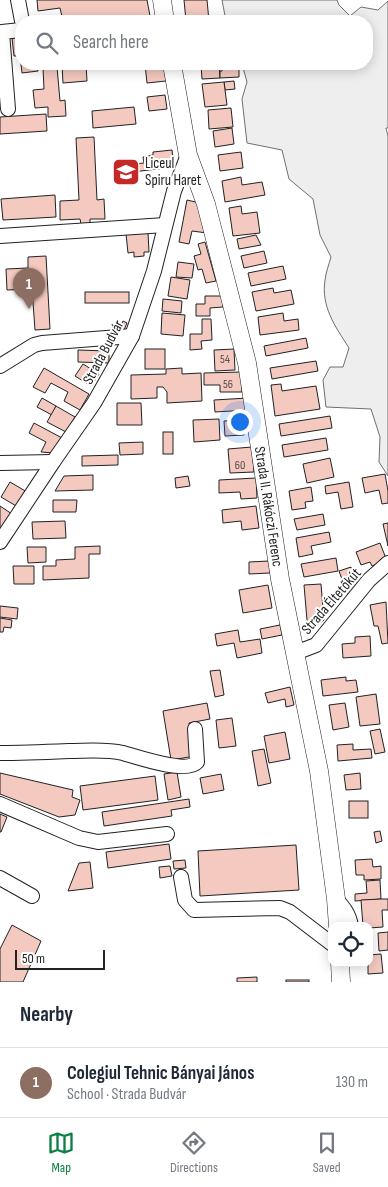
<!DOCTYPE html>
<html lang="en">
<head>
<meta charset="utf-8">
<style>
	:root { --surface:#fff; --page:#f2f2f3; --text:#1f2937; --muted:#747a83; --line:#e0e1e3; --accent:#0b8043 }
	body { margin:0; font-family:"Sofia Sans Condensed",sans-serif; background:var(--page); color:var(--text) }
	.controls { position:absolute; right:15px; bottom:15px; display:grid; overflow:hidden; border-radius:10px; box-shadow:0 2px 12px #0003 }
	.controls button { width:45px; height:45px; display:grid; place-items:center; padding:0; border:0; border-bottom:1px solid var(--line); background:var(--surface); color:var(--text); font:25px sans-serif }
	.scale { position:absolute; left:15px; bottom:12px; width:90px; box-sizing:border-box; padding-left:5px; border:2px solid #222; border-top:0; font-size:14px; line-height:18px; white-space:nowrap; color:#222; -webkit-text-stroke:4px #fff; paint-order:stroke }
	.you { position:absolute; left:239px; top:421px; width:18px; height:18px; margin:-12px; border:4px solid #fff; border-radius:50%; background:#1a73e8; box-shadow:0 0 0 8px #1a73e833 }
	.badge { display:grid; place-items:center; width:32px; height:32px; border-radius:50%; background:var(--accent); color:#fff; font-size:16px; font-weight:700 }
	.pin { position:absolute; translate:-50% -41px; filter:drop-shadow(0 1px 2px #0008) }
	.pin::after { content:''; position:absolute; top:26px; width:18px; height:15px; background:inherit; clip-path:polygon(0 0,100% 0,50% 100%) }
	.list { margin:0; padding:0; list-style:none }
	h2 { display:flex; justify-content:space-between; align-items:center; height:65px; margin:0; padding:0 20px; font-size:21px }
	h2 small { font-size:16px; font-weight:400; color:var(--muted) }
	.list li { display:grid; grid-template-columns:32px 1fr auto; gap:15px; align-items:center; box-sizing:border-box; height:70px; padding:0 20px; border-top:1px solid var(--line) }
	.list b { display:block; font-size:19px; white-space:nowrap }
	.list p { margin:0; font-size:16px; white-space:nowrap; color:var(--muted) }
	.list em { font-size:16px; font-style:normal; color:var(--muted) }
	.icon { flex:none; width:28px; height:28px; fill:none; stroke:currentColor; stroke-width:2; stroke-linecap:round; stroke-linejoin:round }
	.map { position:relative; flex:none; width:388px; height:982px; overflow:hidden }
	.search { position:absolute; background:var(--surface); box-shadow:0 2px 12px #0003; left:15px; right:15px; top:15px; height:55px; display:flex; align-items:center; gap:12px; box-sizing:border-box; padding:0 18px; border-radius:20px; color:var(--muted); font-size:19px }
	.sheet { height:135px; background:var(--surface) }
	nav { display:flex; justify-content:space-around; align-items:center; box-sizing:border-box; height:70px; border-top:1px solid var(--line); background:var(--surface); font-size:14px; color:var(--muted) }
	nav a { display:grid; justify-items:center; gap:2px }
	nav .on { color:var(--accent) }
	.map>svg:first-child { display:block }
	.green { fill:#eee; stroke:#6f6f6f }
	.building { fill:#f3c9c0; stroke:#222 }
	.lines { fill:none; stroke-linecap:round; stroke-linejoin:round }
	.minor-casing { stroke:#222; stroke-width:16 }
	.major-casing { stroke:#222; stroke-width:19 }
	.minor { stroke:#fff; stroke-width:14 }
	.major { stroke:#fff; stroke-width:18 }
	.labels { text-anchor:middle; stroke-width:4; stroke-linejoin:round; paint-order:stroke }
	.number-label { font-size:12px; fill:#564c4a }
	.poi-label { font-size:15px; fill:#222; stroke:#fff; text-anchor:start }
	.street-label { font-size:15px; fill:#222; stroke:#fff }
</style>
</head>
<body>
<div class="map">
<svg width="388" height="982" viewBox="0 0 388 982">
	<rect width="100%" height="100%" fill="#fff"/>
	<path class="green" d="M222,0H337L339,5L350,16L361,7L378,10L388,1V128H386L388,136V476L379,462L380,437L371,409L326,407L323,380L330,367H343L349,348C335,326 321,307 325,280C326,272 329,264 331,257L320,235L313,199L289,179L282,150L247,143L242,99L247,82L242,64H367V21H226Z"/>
	<g class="building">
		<path d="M37,0H147L151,21H63L60,8L38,11Z"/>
		<path d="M184,0H207L209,21H186Z"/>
		<path d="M21,37V64H37L38,71L22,73L20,56H14L12,38Z"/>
		<path d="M86,64L87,81L63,83L62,65Z"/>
		<path d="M145,64H164L166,81L147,83Z"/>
		<path d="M219,64L220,78L202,79L201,65Z"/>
		<path d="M239,65V77L220,78V71H222V66Z"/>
		<path d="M57,67L60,101L65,100L66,116L48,117V107L35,108L33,90L44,89L43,68Z"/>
		<path d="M234,81L235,89L225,90L224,82Z"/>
		<path d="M224,82L227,105L205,107L202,84Z"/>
		<path d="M165,95L167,109L149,111L147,97Z"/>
		<path d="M134,107L136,124L93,128L92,111Z"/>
		<path d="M231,108L233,127L209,129L208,110Z"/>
		<path d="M46,114L47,131L0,134V117Z"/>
		<path d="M232,128L234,144L215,147L213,131Z"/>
		<path d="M94,137L97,200L104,199L105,219H90V224H81L80,219L60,220V201L79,200L76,138Z"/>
		<path d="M172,150L174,167L124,173L123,165L144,163L143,157L153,155V152Z"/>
		<path d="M241,152L243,168L220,171L218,155Z"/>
		<path d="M241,177L242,185L262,182L265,195L225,202L222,181Z"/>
		<path d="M55,195L56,217L3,220L1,199Z"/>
		<path d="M187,200L200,203L207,233L192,231L189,244L179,242Z"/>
		<path d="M241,206L242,214L257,212L260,233L233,236L229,208Z"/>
		<path d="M148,233L149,252H144V256L134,257V252L128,253L126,234Z"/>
		<path d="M256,235L261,245L239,249L237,239Z"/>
		<path d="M205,242L216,281L206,283L202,269L198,270L194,256L201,254L198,244Z"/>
		<path d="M264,251L267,263L244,268L241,256Z"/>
		<path d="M46,256L50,329L35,330L32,289L7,290L6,269L28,268V257Z"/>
		<path d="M178,262L194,264L192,278L176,277Z"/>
		<path d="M283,266L286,279L251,286L248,273Z"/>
		<path d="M171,277L190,280L187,299L168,296Z"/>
		<path d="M273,288L274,293L291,290L294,304L256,311L252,292Z"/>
		<rect x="85" y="292" width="44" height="11"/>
		<path d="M205,296H223V307L210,308V316H196V304H205Z"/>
		<path d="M163,299L182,301L181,313L162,311Z"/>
		<path d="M162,313L185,315L183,336L161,334Z"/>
		<path d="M283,313L284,321L298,319L299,330L260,335L258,317Z"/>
		<path d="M202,319H211L212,340L201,341L202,349L190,350V334H202Z"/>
		<path d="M123,321L127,323L124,330L120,328Z"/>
		<path d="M306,338L308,348L266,356L264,346Z"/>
		<rect x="145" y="349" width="20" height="20"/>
		<path d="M234,349L235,370L215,371L214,350Z"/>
		<path d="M78,350L109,351V363L78,362Z"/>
		<path d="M316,361L318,371L272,379L270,368Z"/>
		<path d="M83,364L99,374L91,386L75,376Z"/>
		<path d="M44,368L89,394L80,410L64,401L68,392L51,383L45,393L33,387Z"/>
		<path d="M182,368V374L201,373L202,401L167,403V392L163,387H157V398L131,399V375L166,374V369Z"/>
		<path d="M241,372L242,392H220V385H204V373Z"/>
		<path d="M281,384L282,391L316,386L320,409L275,416L271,385Z"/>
		<path d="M42,398L56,406L52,415L37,407Z"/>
		<path d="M248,398V410L215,412L214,400Z"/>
		<path d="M117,403H141L142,425H117Z"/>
		<path d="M56,406L75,417L66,432L47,422Z"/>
		<path d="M330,416L332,428L281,436L279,424Z"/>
		<path d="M219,419L220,440L194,442L193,420Z"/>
		<path d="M243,420L244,435L225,436L224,421Z"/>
		<path d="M34,423L62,438L54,453L41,452L46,442L29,433Z"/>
		<rect x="163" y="432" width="10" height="22"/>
		<path d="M326,438L328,450L284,457L282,445Z"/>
		<path d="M143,442V454L120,455L119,443Z"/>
		<path d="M252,447L254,472L230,473L228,449Z"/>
		<path d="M118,455V465L82,466V456Z"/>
		<path d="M330,458L334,477L307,483L303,464Z"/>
		<path d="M385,474L388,491V503L382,504L379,490L365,493L362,478Z"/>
		<path d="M93,475V490L55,491L64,476Z"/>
		<path d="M188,476L190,486L176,488L175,478Z"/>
		<path d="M256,478L257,498L241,499L240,492L219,493V480Z"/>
		<path d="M10,482L27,492L18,507L1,497Z"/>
		<path d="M349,482L353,507L341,509L338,492L326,494L325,486Z"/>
		<path d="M311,487L313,501L305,502L306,508L292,510L289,491Z"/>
		<path d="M53,500H77L76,512H53Z"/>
		<path d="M0,506L12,514L1,530L0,529Z"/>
		<path d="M256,506L259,528L242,530L241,521L223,523L222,510Z"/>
		<path d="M323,514L325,525L297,530L294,519Z"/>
		<path d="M65,521L66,538L33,539L32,522Z"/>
		<path d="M388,523V546L383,524Z"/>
		<path d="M329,532L331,542L311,546L313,554L299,557L296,538Z"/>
		<path d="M380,543L387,561L372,566L370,562L361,565L356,552Z"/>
		<path d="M100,546V554H89V578L43,580V566H56V560L75,559V547Z"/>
		<path d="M27,547H46V562L28,563Z"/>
		<path d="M336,558L338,571L304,577L301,564Z"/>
		<path d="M269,561L270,573L249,574V562Z"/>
		<path d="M13,566H34V584H14Z"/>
		<path d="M351,567L358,584L348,596L339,571Z"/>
		<path d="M321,584L324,620L308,632L304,585Z"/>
		<path d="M268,585L272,608L243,613L239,590Z"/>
		<path d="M386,602L388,643L382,644L378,626H374L370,605Z"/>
		<path d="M0,606L18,608L17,619L0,617Z"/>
		<path d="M0,618L12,620L11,628L4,627L3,632H0Z"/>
		<path d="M280,625L282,635L262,639L260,629Z"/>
		<path d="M238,630L240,642L260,639L262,653L237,658L234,643L217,646L215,634Z"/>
		<path d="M370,636L371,656L343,658L342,644L355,643V637Z"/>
		<path d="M220,670L224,695L215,697L210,671Z"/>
		<path d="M346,677V681L356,680L358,692L323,696L321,680Z"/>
		<path d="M290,687L294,705L286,707L285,699L268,703L265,693Z"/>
		<path d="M376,694L380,724L360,726L356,697Z"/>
		<path d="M207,703L210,719L189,723L195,756L171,760L163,711Z"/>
		<path d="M345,703L349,727L333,730L329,705Z"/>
		<path d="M232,718L236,746L219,748L216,720Z"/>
		<path d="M380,729L385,752L375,754L370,731Z"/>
		<path d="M285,732L290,759L269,763L264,736Z"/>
		<path d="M353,744V750L371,749L372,758L338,761L337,745Z"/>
		<path d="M264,749L271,783L258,786L252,751Z"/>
		<path d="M177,772L181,797L168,800L164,774Z"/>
		<path d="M0,773L73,790L72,797L80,800L75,815L59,817L0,794Z"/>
		<path d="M360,773L361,789L346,790L344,775Z"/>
		<path d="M221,774L224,790L203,794L200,778Z"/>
		<path d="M155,776L158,800L83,810L80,786Z"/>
		<path d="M189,799L190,807L171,810L172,816L104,826L102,812Z"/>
		<rect x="349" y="801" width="19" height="17"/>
		<path d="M0,814L7,817L1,832H0Z"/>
		<path d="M380,831L382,841L376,843L374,832Z"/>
		<path d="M169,844L171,859L108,868L106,852Z"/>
		<path d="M296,845L299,890L200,896L198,851Z"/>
		<path d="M372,859L373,867L381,866V879L364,880V875H356L355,860Z"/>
		<path d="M185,860L186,868L174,869L173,861Z"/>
		<path d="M90,862L93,888L68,891L79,863Z"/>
		<path d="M170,866L172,876L160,878L159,867Z"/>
		<path d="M380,880L381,899L355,901V894L367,893L366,881Z"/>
		<path d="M381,899H388V910H382L383,927L369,928V926H363L361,900Z"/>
		<path d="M12,925L41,941L23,982H0V949Z"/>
		<path d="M388,932V950L379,951L378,933Z"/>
		<path d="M381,954L383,973L368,974V963H369V955Z"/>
		<path d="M257,977V982H237V978Z"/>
		<rect x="286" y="980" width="23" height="2"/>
	</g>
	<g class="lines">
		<g class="minor-casing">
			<g id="minor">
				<path d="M18,0L22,21"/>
				<path d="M8,109L2,32L21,30"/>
				<path d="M0,236L165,225"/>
				<path d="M0,366L34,345L42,343L132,336"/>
				<path d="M0,463L53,462"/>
				<path d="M0,542L53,462L94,403L132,336L154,271L174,191L188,155"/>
				<path d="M295,653L316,645L369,580L388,563"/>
				<path d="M0,753C23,753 46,752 69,751C86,751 106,749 123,753C137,757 187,774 197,762L195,729"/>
				<path d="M0,804L79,838L98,842L167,834"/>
				<path d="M181,877L185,900L194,910L280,908L290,912L332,944"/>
				<path d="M0,878L32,896"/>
				<path d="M336,899C344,908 349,914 351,926"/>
			</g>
		</g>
		<g class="major-casing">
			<g id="major">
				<path d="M162,0L165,21"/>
				<path id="s1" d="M172,64L188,155L206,204L247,363L280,579L319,771L336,899L338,926"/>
				<path d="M340,963L341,982"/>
			</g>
		</g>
		<use href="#minor" class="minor"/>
		<use href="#major" class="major"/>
	</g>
	<defs>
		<g id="school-square" transform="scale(1.4375)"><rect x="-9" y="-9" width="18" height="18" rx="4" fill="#c62828" stroke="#fff"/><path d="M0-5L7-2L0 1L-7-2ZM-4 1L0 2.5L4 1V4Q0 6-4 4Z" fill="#fff"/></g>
	</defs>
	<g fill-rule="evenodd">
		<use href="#school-square" x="126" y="172"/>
	</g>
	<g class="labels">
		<g class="number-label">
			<text x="225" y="363">54</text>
			<text x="228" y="388">56</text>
			<text x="240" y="469">60</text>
		</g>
		<g class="poi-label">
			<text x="145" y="168">Liceul<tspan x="145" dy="17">Spiru Haret</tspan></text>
		</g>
		<g class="street-label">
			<text transform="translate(103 352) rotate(-62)" y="5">Strada Budvár</text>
			<text dy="5" stroke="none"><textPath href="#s1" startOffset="454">Strada II. Rákóczi Ferenc</textPath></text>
			<text transform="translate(331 601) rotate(-49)" y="5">Strada Éltetőkút</text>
		</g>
	</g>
</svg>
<div class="controls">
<button><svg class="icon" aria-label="locate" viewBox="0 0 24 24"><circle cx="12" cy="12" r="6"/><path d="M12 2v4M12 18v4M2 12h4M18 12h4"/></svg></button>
</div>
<div class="scale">50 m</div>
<div class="you"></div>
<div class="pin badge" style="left:29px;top:309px;background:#8d6e63">1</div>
<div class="search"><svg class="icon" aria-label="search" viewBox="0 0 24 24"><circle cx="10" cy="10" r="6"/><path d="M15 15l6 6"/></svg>Search here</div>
</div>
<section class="sheet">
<h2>Nearby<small></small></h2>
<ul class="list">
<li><span class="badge" style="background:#8d6e63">1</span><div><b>Colegiul Tehnic Bányai János</b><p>School · Strada Budvár</p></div><em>130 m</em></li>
</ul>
</section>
<nav>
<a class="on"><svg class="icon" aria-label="map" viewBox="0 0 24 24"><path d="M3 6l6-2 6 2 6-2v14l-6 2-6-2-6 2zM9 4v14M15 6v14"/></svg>Map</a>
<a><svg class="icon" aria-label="directions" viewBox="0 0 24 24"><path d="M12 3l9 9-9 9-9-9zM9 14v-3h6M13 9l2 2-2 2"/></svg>Directions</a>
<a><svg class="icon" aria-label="saved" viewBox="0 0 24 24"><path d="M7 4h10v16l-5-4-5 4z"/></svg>Saved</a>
</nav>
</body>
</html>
